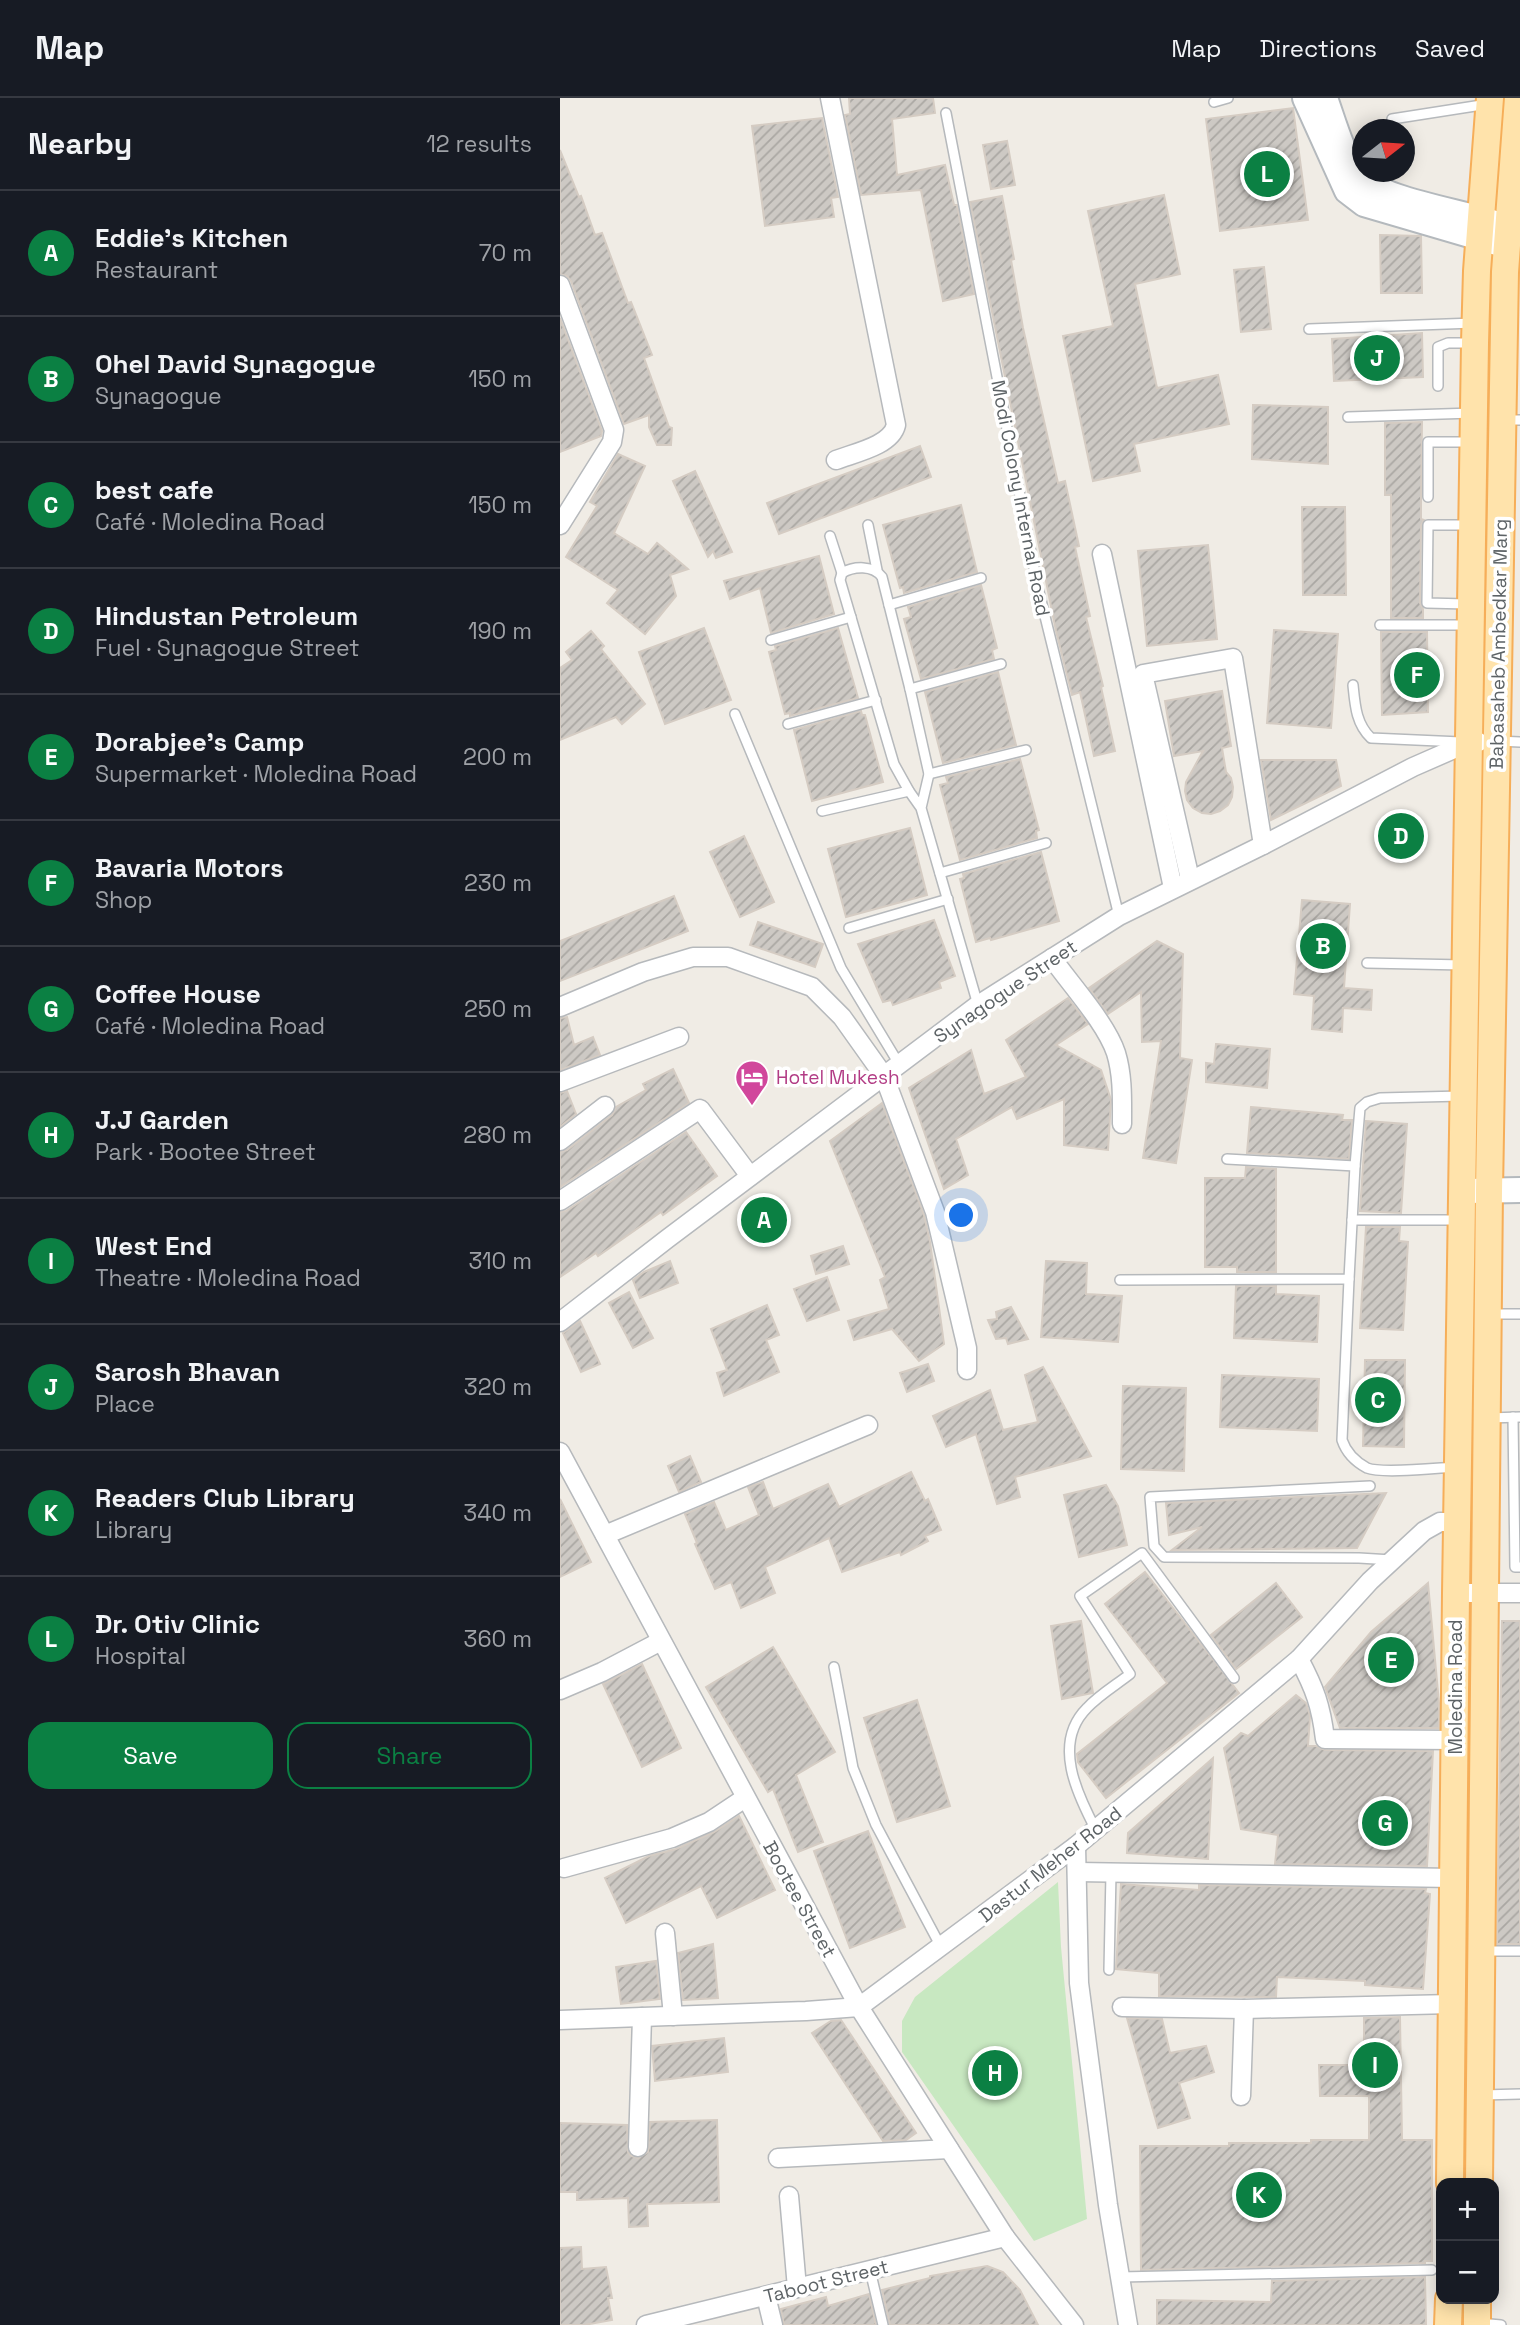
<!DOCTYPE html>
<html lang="en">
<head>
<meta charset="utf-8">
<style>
	:root { --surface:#171b24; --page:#20242c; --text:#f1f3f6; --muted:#9ea1a6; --line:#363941; --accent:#0b8043 }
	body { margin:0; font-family:"Space Grotesk",sans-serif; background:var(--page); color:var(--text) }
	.controls { position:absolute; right:21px; bottom:21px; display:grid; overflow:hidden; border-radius:14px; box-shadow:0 4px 18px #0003 }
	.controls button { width:63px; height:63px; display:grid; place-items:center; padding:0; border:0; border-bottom:2px solid var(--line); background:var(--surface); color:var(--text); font:35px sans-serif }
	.compass { position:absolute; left:792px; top:21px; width:63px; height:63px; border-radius:50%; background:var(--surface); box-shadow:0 4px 18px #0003; rotate:73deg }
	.you { position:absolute; left:402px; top:1118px; width:24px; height:24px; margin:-18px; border:5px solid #fff; border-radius:50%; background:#1a73e8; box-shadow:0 0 0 10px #1a73e833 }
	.badge { display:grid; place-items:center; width:46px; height:46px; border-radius:50%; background:var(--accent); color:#fff; font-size:23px; font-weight:700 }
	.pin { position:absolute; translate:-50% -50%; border:4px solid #fff; box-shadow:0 2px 7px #0006 }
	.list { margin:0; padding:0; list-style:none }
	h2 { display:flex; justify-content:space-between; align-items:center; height:91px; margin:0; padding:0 28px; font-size:30px }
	h2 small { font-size:23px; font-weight:400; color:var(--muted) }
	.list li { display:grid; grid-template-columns:46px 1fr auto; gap:21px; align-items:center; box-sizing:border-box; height:126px; padding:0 28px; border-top:2px solid var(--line) }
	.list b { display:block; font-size:26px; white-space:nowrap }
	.list p { margin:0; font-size:23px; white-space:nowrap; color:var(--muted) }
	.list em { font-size:23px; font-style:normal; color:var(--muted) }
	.actions { display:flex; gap:14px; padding:21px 28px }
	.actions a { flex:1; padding:16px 0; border:2px solid var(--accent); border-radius:21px; text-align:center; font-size:24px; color:var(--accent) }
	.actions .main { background:var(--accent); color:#fff }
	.map { position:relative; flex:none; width:960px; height:2227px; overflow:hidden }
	header { display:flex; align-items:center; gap:42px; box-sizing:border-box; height:98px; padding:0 35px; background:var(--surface); border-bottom:2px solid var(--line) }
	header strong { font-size:33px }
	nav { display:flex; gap:38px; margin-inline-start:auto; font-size:24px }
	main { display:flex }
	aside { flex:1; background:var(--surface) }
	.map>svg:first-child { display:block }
	.green { fill:#c8e8c1 }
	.building { fill:url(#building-hatch); stroke:#d5ccc3; stroke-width:2 }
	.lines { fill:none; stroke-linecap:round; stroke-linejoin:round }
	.lane-casing { stroke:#b6b9bc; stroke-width:12 }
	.street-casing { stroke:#b6b9bc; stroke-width:21 }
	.secondary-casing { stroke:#b4b9bd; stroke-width:28 }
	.primary-casing { stroke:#f6ae59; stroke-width:30 }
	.lane { stroke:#fff; stroke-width:9 }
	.street { stroke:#fff; stroke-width:18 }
	.secondary { stroke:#fff; stroke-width:24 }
	.primary { stroke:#ffe3ab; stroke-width:26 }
	.labels { text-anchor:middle; stroke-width:7; stroke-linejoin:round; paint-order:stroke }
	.street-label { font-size:19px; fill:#5d6366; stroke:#fff }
	.hotel-label { font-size:19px; fill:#b23c85; stroke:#fff; text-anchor:start }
</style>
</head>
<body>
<header>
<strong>Map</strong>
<nav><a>Map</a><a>Directions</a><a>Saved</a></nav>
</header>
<main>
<aside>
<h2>Nearby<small>12 results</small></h2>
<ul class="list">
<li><span class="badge">A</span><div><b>Eddie's Kitchen</b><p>Restaurant</p></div><em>70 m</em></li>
<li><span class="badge">B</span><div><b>Ohel David Synagogue</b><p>Synagogue</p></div><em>150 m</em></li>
<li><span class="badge">C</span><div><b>best cafe</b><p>Café · Moledina Road</p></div><em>150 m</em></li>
<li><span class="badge">D</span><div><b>Hindustan Petroleum</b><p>Fuel · Synagogue Street</p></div><em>190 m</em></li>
<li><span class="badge">E</span><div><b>Dorabjee's Camp</b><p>Supermarket · Moledina Road</p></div><em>200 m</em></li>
<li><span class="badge">F</span><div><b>Bavaria Motors</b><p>Shop</p></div><em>230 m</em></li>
<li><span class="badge">G</span><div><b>Coffee House</b><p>Café · Moledina Road</p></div><em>250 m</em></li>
<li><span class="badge">H</span><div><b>J.J Garden</b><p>Park · Bootee Street</p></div><em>280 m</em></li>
<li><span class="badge">I</span><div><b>West End</b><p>Theatre · Moledina Road</p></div><em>310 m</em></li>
<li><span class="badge">J</span><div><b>Sarosh Bhavan</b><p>Place</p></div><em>320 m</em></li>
<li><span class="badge">K</span><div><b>Readers Club Library</b><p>Library</p></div><em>340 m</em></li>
<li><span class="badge">L</span><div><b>Dr. Otiv Clinic</b><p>Hospital</p></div><em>360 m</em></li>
</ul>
<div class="actions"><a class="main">Save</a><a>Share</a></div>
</aside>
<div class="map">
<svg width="960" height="2227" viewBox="0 0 960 2227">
	<defs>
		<pattern id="building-hatch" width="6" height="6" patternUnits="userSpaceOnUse" patternTransform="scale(1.75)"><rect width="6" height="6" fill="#cdc9c4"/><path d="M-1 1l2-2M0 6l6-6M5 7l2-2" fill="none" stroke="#aaa7a3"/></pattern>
	</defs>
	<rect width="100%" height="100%" fill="#f0ece5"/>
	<path class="green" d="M498,1784L501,1849L527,2121L474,2143L342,1954V1923L355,1899Z"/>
	<g class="building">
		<path d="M289,0H373L375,15L332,21L337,77L385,67L394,107H397L414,196L383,203L361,92L301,97L285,17L290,16Z"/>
		<path d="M733,10L748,122L660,133L646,21Z"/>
		<path d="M262,20L278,99L271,100L274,119L205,128L192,28Z"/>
		<path d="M447,43L455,87L431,91L423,47Z"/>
		<path d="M0,52L19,99L21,98L35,137L42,135L68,205L71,204L92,257L84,260L109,329L112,330L111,347H97L89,329V317L64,326L11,183L7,178L0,176Z"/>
		<path d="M604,97L620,176L575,186L597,290L658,277L669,326L574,346L580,373L533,383L503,238L553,228L528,113Z"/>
		<path d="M442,98L454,161L451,162L463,230L498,385L505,383L519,448L515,449L530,518L526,519L543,588L541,589L555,653L534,658L520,594L512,597L496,533L410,104Z"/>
		<path d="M820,137L861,138L862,195H821Z"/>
		<path d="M704,169L711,231L681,234L674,172Z"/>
		<path d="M0,220L42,333L41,338L0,354Z"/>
		<path d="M862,235L863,279L774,283L772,241Z"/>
		<path d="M693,307L768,309V366L692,361Z"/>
		<path d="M862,324L861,399V421L864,422L861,427L860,505L863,511V520H831V397H825V325Z"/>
		<path d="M360,348L371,379L219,436L207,405Z"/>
		<path d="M58,356L85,368L54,435L88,456L97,445L128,471L110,477L116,498L85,536L47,505L58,492L6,459L37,408L30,404Z"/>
		<path d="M135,373L172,454L156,460L153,453L148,459L113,383Z"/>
		<path d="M401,407L417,474L344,495L343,489L340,490L323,427Z"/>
		<path d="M742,409H785L786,497H743Z"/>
		<path d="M648,447L657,541L587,548L578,453Z"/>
		<path d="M259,458L274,516L211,535L200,490L170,501L164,483Z"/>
		<path d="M421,487L437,550L432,552L434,561L361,581L344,521L351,519L348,509Z"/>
		<path d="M144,530L171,602L105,626L79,554Z"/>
		<path d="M278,530L298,600L230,618V615L225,616L209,554L216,552L215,548Z"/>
		<path d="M714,532L778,536L771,630L707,625Z"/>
		<path d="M31,533L44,548L41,551L85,606L62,626L56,619L0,642V570L12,562L6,554Z"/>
		<path d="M821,534H867L868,614L822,617Z"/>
		<path d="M438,574L456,647L383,665L365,594Z"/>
		<path d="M662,593L671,648L662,650L666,674L671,680L673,689L672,699L668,707L660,713L651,716L642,715L633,710L627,702L625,693L626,684L643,653L614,658L605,603Z"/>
		<path d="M301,613L302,617H305L323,684L252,703L234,632Z"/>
		<path d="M460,661L479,732L476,733L477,740L400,762L380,687L388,685L386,679Z"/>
		<path d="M701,662H776L781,688L711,722Z"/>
		<path d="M350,730L367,797L286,819L268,751Z"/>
		<path d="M184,738L214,804L180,819L150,754Z"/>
		<path d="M481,754L499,823L431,842L430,840L416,844L400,781L404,780L403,776Z"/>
		<path d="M114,798L128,833L0,883V843Z"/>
		<path d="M742,802L790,806L784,890L812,892L811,912L783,910L782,934L752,931L754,898L734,896Z"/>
		<path d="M374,822L395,878L379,884L381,890L333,907L331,902L323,904L298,846Z"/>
		<path d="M198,824L263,846L255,869L190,847Z"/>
		<path d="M597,843L623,856L620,960L632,962L616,1065L583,1060L601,943L582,944L581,894L548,916L529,890Z"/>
		<path d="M508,900L528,926L496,947L541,972L551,1002L548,1052L504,1047V1001L457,1021L452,1009L396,1041L408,1077L384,1091L349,990L411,952L424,996L466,979L446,942Z"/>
		<path d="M7,919L14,947L33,939L40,957L0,972V920Z"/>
		<path d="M656,946L710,951L707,990L646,984V965L654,966Z"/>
		<path d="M113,971L129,1005L0,1089V1054L7,1052L52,1017L56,1009L86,992L83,986Z"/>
		<path d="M7,993L16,1016L0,1029V995Z"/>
		<path d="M322,1005L364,1117L370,1144L384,1246L359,1263L332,1231L294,1242L288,1223L329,1211L320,1182L325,1179L270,1043Z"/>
		<path d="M691,1009L783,1017L782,1022H792L789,1061L687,1055Z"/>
		<path d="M806,1023L847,1026L841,1115L800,1113Z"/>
		<path d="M126,1034L157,1078L103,1117L101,1114L38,1158L36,1155L0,1179V1114L6,1113Z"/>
		<path d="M686,1069L716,1071V1174H677V1169H645V1080H685Z"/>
		<path d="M806,1129H840L839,1143L848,1144L843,1232L800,1230Z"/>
		<path d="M283,1148L289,1166L256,1176L251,1158Z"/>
		<path d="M110,1163L118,1185L80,1200L73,1182L84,1174Z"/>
		<path d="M486,1163L527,1165L526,1196L562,1198L558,1244L481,1239Z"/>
		<path d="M267,1179L279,1212L247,1223L234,1191Z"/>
		<path d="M676,1188H716V1196L759,1198L757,1244L674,1240Z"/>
		<path d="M69,1194L93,1240L73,1250L49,1205Z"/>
		<path d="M207,1207L219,1237L206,1242L219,1274L164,1298L157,1275L167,1272L151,1231Z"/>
		<path d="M451,1209L468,1241L448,1246L446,1240L436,1241L428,1222L437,1221L436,1214Z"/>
		<path d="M20,1223L40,1266L21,1274L3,1235Z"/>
		<path d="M805,1262H845L844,1349L803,1348Z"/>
		<path d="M368,1266L374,1283L347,1294L340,1275Z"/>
		<path d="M483,1269L531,1358L455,1379L460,1399L437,1406L416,1336L386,1349L373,1318L430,1292L443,1332L478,1324L465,1277Z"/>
		<path d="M662,1277L759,1281L757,1333L660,1329Z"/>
		<path d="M563,1288L626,1290L624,1373L561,1371Z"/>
		<path d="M130,1358L141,1384L119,1394L108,1368Z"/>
		<path d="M351,1374L365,1403L368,1401L381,1432L365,1438L368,1443L341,1457L340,1454L282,1474L269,1440L205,1469L215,1495L181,1510L171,1484L155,1491L135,1446L137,1445L125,1416L154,1404L166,1432L199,1417L188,1389L203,1384L213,1411L268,1386L279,1409Z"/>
		<path d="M546,1387L558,1408L567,1447L519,1459L504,1397Z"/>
		<path d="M826,1395L797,1450L612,1452L642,1429L609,1437L606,1405Z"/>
		<path d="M0,1401L31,1464L0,1479Z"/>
		<path d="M585,1474L679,1595L546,1700L518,1664L517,1656L607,1585L545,1506Z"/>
		<path d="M716,1485L742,1519L676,1571L651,1537Z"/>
		<path d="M868,1485L879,1605V1630H780L765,1589L811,1534Z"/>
		<path d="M521,1523L533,1595L502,1601L491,1528Z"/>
		<path d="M942,1523H960V1846H937Z"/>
		<path d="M213,1549L275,1654L236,1677L263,1744L238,1754L213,1691L208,1694L146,1589Z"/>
		<path d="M82,1566L121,1650L82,1669L43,1586Z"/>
		<path d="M736,1597L746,1605L750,1618L748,1648H756L765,1652L873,1653L867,1768L715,1766L718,1737L681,1731L664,1650L681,1635L688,1638Z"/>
		<path d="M357,1602L390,1708L337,1724L304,1620Z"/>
		<path d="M653,1660L648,1761L567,1755L568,1735Z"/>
		<path d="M179,1718L215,1792L157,1820L141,1788L66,1825L45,1780L89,1758L116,1751L154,1734Z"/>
		<path d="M308,1733L345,1829L290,1850L254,1753Z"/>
		<path d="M561,1786L639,1792V1787L866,1791L865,1795L870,1796L863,1891L805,1887V1883L717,1879L716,1899L599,1898V1875L556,1871Z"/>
		<path d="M153,1846L158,1900L123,1902L118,1855Z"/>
		<path d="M96,1863L100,1901L61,1906L56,1869Z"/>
		<path d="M840,1919L842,2042H872V2163H865V2165L581,2172L580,2048H669V2045H751V2042H809V1998H760L759,1967H804V1920Z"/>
		<path d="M567,1920L602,1921L610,1955L646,1948L654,1974L619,1985L630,2020L598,2030Z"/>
		<path d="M281,1922L356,2035L346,2042L323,2043L252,1935L271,1923Z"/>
		<path d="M164,1940L168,1974L95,1983L92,1948Z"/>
		<path d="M157,2022L159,2104L87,2106L88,2128L69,2129L68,2100L17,2102V2094H0V2025L67,2027L68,2054L71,2058L78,2060L88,2054L90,2024Z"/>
		<path d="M21,2149L22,2171L46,2169L52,2200H48L52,2222L24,2227H0V2150Z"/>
		<path d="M427,2168L443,2174L460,2192L478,2227H330L322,2192L370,2180V2178Z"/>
		<path d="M865,2179L866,2227H597V2202L711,2204L712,2183Z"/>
		<path d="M309,2196L316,2227H224L221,2211L266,2199L268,2208Z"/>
	</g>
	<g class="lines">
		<g class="lane-casing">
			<g id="lane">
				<path d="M654,4L668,0"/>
				<path d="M386,15L477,486L559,818"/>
				<path d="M832,21L928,6"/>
				<path d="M749,231L914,225"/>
				<path d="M878,288V249L888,245H914"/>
				<path d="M788,319L913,315"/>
				<path d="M944,322H960"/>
				<path d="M868,399V344H909"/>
				<path d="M308,427L317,472"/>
				<path d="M270,438L282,475"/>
				<path d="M907,506L867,505L868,427H911"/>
				<path d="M329,507L421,480"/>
				<path d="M820,527H906"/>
				<path d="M211,542L291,519"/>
				<path d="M793,587C795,607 796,626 811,640L901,644"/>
				<path d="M350,591L441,566"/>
				<path d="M175,616L281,870L339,966"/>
				<path d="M228,626L316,602"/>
				<path d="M938,643L960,644"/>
				<path d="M369,676L466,652"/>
				<path d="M361,710L369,676L350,591L322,479C313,467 294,468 282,475L280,482L334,666L349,693L361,710L418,907"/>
				<path d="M262,713L349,693"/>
				<path d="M380,775L486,745"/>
				<path d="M289,830L388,801"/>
				<path d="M807,865L904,867"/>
				<path d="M795,1068L800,1010L807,1004L820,1000L902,998"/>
				<path d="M792,1122H900"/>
				<path d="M789,1181L782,1342C786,1354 796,1364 807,1370C822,1376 877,1370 896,1369"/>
				<path d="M560,1182L789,1181L795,1068L667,1061"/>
				<path d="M930,1216H960"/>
				<path d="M953,1319L955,1469H960"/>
				<path d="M929,1320L960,1319"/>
				<path d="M810,1388L590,1399L594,1448L604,1459L799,1460L832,1462"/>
				<path d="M274,1569L293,1670L316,1727L381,1849"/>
				<path d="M536,1732C517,1696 492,1645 527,1610C539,1597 556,1587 570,1576L520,1498L582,1455L674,1580"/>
				<path d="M923,1853H960"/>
				<path d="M549,1872L551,1775"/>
				<path d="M922,1997L960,1996"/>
				<path d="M310,2172L323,2227"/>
				<path d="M561,2179L872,2172"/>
				<path d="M919,2225L941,2227"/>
			</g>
		</g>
		<g class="street-casing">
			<g id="street">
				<path d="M270,0L336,327C331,348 294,355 276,362"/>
				<path d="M0,187L54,332L52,344L0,427"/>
				<path d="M542,456L613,790"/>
				<path d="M630,781L583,576L673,560L703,747"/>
				<path d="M492,860C511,887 546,925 556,955C563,978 562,1002 562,1026"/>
				<path d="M0,909L83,874L133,859H168L252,889L282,919L324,978L375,1114L407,1250V1272"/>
				<path d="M0,984L119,939"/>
				<path d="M0,1043L45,1008"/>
				<path d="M0,1103L140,1011L190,1078"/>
				<path d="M0,1224L107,1141L418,907L559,818L703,747L853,669L910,644H919"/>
				<path d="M0,1354L299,1909L445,2139L514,2227"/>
				<path d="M45,1437L308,1327"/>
				<path d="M896,1495H960"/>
				<path d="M739,1561C755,1591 761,1608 765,1641L895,1642"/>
				<path d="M0,1592L42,1574L101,1543"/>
				<path d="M516,1748L519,1885L548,2107L568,2227"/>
				<path d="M4,1770L112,1740L149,1724L185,1700"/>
				<path d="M517,1774L893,1780"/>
				<path d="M105,1835L113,1918"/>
				<path d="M562,1909L684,1911L892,1906"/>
				<path d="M0,1922L246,1913L299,1909L516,1748L739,1561L810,1483L864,1433L880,1424H898"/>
				<path d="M681,1998L684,1911"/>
				<path d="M78,2049L82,1919"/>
				<path d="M218,2060L389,2051"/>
				<path d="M229,2098L237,2190"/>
				<path d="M206,2198L213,2227"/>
				<path d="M86,2227L445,2139"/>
			</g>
		</g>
		<g class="secondary-casing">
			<g id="secondary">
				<path d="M745,0L787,93L804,106L937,145"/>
				<path d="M765,0C774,25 781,53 797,75C818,103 903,113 938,126"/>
				<path d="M908,1093L960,1092"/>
			</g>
		</g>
		<g class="primary-casing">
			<g id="primary">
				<path d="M890,2085L896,1495L915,245L917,173L930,0"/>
				<path d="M919,2085L929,1093L945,174L958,0"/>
				<path d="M888,2227L889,2201"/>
				<path d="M917,2227V2201"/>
			</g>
		</g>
		<use href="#lane" class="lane"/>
		<use href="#street" class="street"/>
		<use href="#secondary" class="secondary"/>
		<use href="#primary" class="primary"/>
	</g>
	<defs>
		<g id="hotel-pin" transform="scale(1.75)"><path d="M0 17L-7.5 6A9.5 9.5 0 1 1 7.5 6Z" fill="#d1479c" stroke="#fff"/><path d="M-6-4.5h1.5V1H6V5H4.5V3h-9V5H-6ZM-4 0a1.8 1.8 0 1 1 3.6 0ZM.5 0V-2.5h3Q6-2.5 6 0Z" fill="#fff"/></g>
	</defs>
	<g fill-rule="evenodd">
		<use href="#hotel-pin" x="192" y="979"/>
	</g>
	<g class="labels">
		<g class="street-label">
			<text transform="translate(461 400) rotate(79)" y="7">Modi Colony Internal Road</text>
			<text transform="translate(938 546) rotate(-89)" y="7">Babasaheb Ambedkar Marg</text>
			<text transform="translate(445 893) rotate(-34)" y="7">Synagogue Street</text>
			<text transform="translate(895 1589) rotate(-90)" y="7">Moledina Road</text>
			<text transform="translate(490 1766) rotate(-38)" y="7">Dastur Meher Road</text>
			<text transform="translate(240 1801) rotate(61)" y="7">Bootee Street</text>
			<text transform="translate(266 2183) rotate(-14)" y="7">Taboot Street</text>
		</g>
		<g class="hotel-label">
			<text x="216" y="986">Hotel Mukesh</text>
		</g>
	</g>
</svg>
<div class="controls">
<button>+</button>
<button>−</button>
</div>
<svg class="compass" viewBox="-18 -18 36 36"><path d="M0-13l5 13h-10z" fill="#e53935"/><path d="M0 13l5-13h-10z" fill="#9ea1a6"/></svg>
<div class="you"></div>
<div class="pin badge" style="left:204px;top:1122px">A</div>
<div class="pin badge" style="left:763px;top:848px">B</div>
<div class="pin badge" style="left:818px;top:1302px">C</div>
<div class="pin badge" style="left:841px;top:738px">D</div>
<div class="pin badge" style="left:831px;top:1562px">E</div>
<div class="pin badge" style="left:857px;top:577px">F</div>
<div class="pin badge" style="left:825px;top:1725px">G</div>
<div class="pin badge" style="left:435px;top:1975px">H</div>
<div class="pin badge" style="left:815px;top:1967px">I</div>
<div class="pin badge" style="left:817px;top:260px">J</div>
<div class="pin badge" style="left:699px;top:2097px">K</div>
<div class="pin badge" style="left:707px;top:76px">L</div>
</div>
</main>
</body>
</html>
